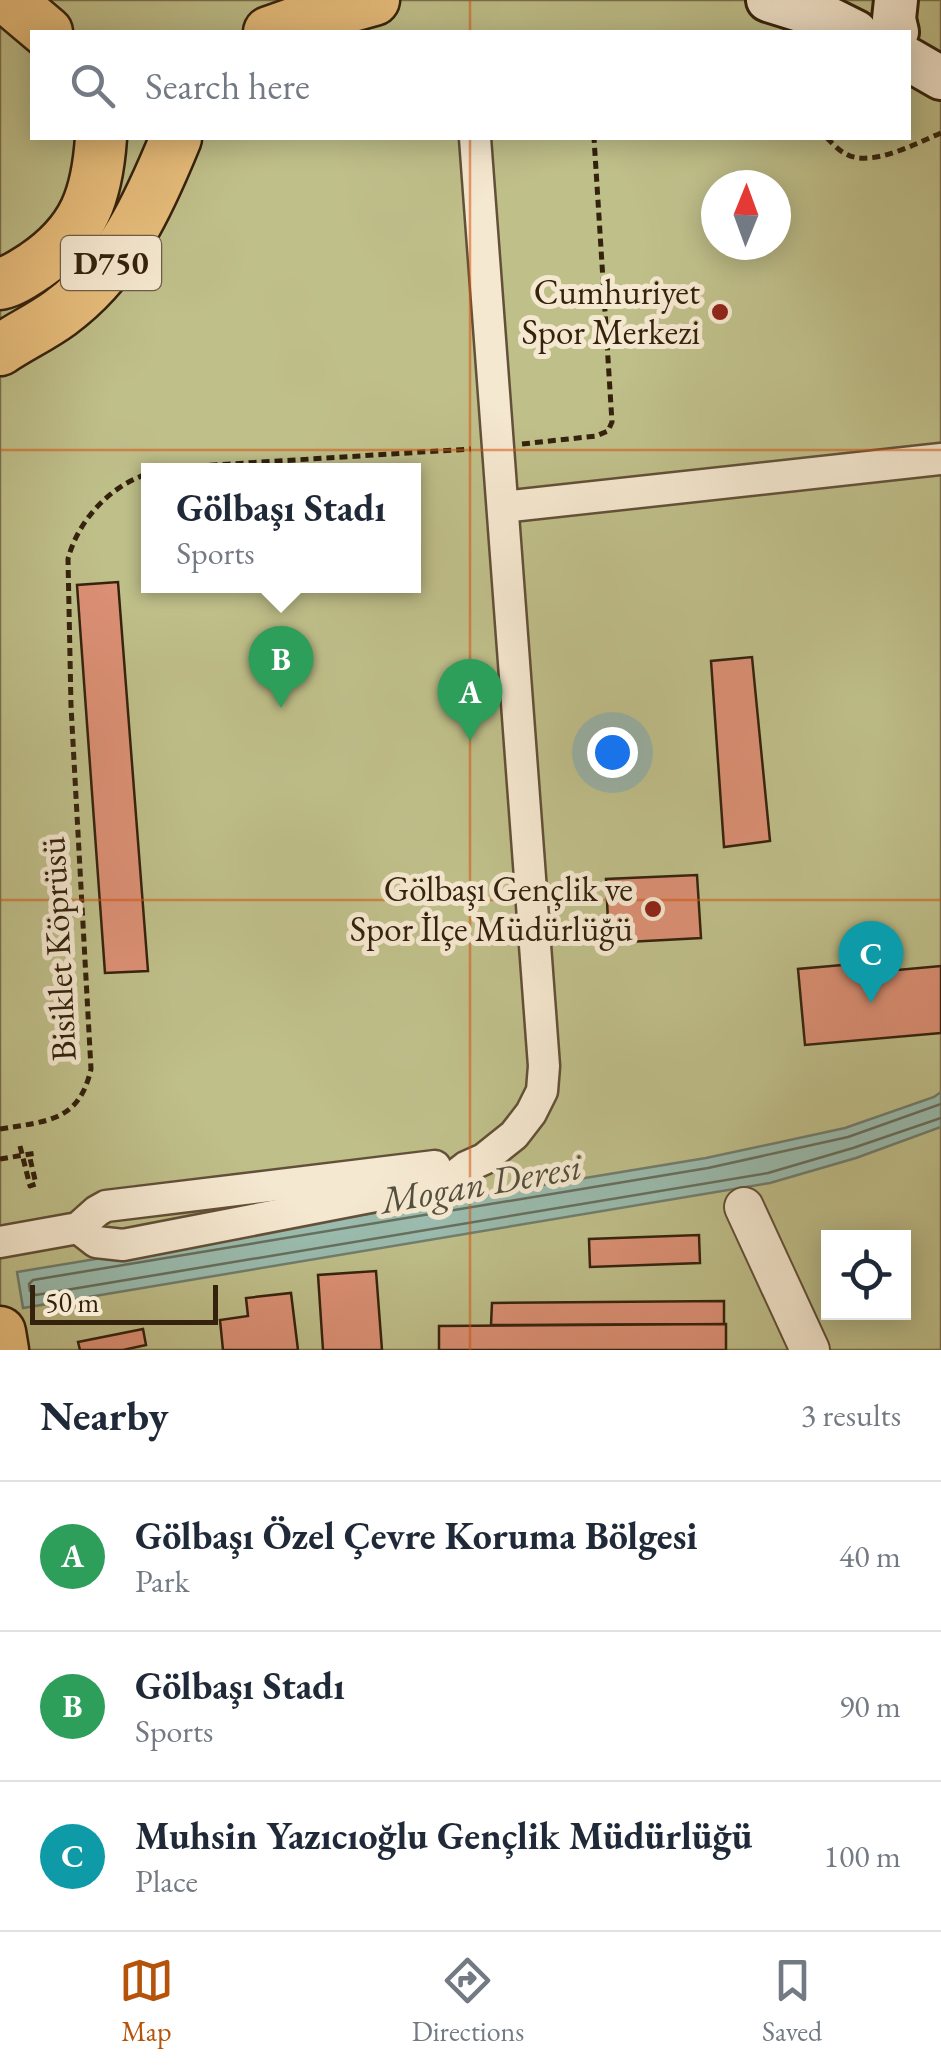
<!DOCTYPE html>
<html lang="en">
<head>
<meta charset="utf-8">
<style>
	:root { --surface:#fff; --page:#f6f6f7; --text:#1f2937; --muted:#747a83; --line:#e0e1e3; --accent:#b45309 }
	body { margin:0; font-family:"EB Garamond",serif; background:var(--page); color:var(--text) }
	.controls { position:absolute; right:30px; bottom:30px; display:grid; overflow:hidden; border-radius:0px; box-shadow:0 5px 25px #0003 }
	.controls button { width:90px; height:90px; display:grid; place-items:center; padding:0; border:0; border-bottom:2px solid var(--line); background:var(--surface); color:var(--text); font:50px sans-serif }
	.compass { position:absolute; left:701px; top:170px; width:90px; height:90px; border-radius:50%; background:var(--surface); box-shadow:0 5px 25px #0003; rotate:1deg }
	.scale { position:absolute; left:30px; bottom:25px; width:188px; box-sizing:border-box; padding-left:10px; border:5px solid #34220d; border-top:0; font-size:28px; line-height:35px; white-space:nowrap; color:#34220d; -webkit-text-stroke:8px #f5e8d0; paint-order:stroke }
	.you { position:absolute; left:612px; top:752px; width:35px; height:35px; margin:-25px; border:8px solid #fff; border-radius:50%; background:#1a73e8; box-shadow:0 0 0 15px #1a73e833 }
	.badge { display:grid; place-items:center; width:65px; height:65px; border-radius:50%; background:var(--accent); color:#fff; font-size:32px; font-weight:700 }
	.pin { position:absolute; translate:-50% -82px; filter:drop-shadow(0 2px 5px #0008) }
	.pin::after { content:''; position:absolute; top:52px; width:35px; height:30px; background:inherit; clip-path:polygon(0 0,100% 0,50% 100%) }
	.popup { position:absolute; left:141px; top:463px; width:280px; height:130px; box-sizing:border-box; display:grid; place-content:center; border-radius:0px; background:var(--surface); filter:drop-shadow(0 2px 8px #0005); font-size:32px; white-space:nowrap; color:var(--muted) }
	.popup b { font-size:38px; color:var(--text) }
	.popup::after { content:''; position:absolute; left:50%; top:100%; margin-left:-20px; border:20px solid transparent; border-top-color:var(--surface) }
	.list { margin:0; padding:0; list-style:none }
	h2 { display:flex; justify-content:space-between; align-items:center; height:130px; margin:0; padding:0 40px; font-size:42px }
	h2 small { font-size:32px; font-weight:400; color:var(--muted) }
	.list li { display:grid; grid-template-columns:65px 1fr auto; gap:30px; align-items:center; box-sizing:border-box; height:150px; padding:0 40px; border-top:2px solid var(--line) }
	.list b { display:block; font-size:38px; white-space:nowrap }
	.list p { margin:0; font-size:32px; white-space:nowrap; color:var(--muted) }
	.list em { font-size:32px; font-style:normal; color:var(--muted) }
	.icon { flex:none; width:55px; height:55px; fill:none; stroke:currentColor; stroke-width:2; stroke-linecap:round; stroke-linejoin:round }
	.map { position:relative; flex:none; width:941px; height:1350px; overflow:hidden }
	.search { position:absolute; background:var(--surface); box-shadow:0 5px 25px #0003; left:30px; right:30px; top:30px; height:110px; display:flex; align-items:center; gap:25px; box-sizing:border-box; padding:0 35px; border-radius:0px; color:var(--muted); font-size:38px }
	.sheet { height:580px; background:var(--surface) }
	nav { display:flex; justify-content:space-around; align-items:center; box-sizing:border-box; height:140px; border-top:2px solid var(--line); background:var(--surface); font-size:28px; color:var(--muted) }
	nav a { display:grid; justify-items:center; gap:5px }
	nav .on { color:var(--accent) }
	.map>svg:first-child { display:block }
	.green { fill:#bfbf8a; stroke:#7a704c; stroke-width:2.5; fill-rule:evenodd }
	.water { fill:#9abcaf; stroke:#717e6e; stroke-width:2.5 }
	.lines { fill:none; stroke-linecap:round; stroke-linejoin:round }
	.shore { stroke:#676f5e; stroke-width:2.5 }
	.building { fill:#dc9075; stroke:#34220d; stroke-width:2.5 }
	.minor-casing { stroke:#635038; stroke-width:35 }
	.tertiary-casing { stroke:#635038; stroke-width:42 }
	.secondary-casing { stroke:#34220d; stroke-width:48 }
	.trunk-casing { stroke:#34220d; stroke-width:55 }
	.path { stroke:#34220d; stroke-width:5; stroke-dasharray:8 5; stroke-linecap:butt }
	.minor { stroke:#f5e8d0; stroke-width:30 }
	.tertiary { stroke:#f5e8d0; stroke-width:38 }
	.secondary { stroke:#f5e8d0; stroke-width:42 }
	.trunk { stroke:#e8be7c; stroke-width:50 }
	.path-bridge { stroke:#34220d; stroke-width:5; stroke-dasharray:8 5; stroke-linecap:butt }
	.grid { fill:none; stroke:#d6540c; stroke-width:2.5; stroke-opacity:0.55 }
	.poi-dot { fill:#8f2418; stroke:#f5e8d0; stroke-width:4 }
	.labels { text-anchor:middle; stroke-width:10; stroke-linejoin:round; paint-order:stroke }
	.shield { fill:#f5e8d0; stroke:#6e5d48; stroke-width:2.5 }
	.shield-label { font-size:32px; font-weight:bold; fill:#34220d }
	.poi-label { font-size:35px; fill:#34220d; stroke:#f5e8d0; text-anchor:end }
	.street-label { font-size:35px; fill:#34220d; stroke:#f5e8d0 }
	.water-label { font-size:38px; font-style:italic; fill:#53503e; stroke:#f5e8d0 }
</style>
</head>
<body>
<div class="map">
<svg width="941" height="1350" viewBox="0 0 941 1350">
	<rect width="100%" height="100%" fill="#f0dcb7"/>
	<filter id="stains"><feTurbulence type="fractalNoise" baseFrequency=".002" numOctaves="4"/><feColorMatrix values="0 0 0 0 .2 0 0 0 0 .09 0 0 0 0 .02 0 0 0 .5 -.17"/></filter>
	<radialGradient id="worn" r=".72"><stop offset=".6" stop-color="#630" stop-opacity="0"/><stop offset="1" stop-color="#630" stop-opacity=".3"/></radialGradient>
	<path class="green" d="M0,0H941V1350H0ZM32,32H908V138H32ZM716,185H776V245H716ZM148,470H414V586H148ZM828,1238H904V1312H828Z"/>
	<path class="water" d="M941,1092V1127L856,1158L770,1183L23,1308L17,1272L706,1158L845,1128L934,1097Z"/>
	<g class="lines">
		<path class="shore" d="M941,1104L848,1137L708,1168L33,1280L29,1284L30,1291L36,1295L768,1173L853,1148L941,1118"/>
	</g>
	<g class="building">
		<path d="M118,582L148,971L105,973L77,585Z"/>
		<path d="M752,657L770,841L724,847L711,661Z"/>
		<path d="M697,875L701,938L609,943L606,879Z"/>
		<path d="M864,963L865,973L941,966V1033L805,1045L798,969Z"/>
		<path d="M699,1235L700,1263L590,1267L589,1239Z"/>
		<path d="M376,1271L382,1350H323L318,1275Z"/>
		<path d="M291,1293L298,1350H223L220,1320L248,1316L246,1298Z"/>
		<path d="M724,1301V1324L491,1325L492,1303Z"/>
		<path d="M726,1324V1350H439V1326Z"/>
		<path d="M143,1329L146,1345L123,1350H80L78,1342Z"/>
	</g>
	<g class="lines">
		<g class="minor-casing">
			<g id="minor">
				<path d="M503,507L941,459"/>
				<path d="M78,1228L96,1242L123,1245L432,1185L448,1181L466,1167L484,1159L514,1135L531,1113L542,1091L544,1066L475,138"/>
				<path d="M0,1242L78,1228L97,1211L106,1206L435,1166"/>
			</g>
		</g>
		<g class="tertiary-casing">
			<path id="tertiary" d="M744,1207L810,1350"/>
		</g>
		<g class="secondary-casing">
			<g id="secondary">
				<path d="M768,0L832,20L856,32"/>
				<path d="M896,0L894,19L897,32"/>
				<path d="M908,59L941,78"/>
			</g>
		</g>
		<g class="trunk-casing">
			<g id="trunk">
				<path d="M9,0L47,32"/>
				<path d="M269,32L309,18L374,0"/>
				<path d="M0,284C13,281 24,273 35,266C85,232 97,195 101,138"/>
				<path d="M0,350C19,337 41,327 60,313C120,269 149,204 176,138"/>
				<path d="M0,1332L3,1350"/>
			</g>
		</g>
		<g class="path">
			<path d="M827,138C832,143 839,151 846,154C871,168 917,143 941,133"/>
			<path d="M522,444L596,436L608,431L612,422L594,138"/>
			<path d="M158,470L166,468L471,449"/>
			<path d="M0,1129C47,1121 79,1122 91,1069L71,706L68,559C78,520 111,485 148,474"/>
			<path d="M20,1146L30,1186L36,1184L29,1154"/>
		</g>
		<use href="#minor" class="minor"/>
		<use href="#tertiary" class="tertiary"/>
		<use href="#secondary" class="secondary"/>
		<use href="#trunk" class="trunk"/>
		<path class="path-bridge" d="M0,1159L36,1153"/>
	</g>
	<path class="grid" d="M470,0V32M470,138V1350M0,450H941M0,900H941"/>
	<g class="poi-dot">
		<circle cx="720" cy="312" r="10"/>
		<circle cx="653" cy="909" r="10"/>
	</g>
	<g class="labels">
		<rect class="shield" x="61" y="236" width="100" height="54" rx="8"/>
		<g class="shield-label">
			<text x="111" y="274">D750</text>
		</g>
		<g class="poi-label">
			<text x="700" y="304">Cumhuriyet<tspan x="700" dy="40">Spor Merkezi</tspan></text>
			<text x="633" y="901">Gölbaşı Gençlik ve<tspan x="633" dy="40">Spor İlçe Müdürlüğü</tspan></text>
		</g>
		<g class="street-label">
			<text transform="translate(58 949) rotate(-93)" y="12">Bisiklet Köprüsü</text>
		</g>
		<g class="water-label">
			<text transform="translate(481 1183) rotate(-10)" y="13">Mogan Deresi</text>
		</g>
	</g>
	<rect width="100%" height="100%" filter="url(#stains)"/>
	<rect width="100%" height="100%" fill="url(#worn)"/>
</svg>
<div class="controls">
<button><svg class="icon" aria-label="locate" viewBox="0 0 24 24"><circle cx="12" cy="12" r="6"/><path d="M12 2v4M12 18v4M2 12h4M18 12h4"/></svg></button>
</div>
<svg class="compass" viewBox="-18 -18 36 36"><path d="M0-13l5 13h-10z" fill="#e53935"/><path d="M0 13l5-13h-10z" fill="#747a83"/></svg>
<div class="scale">50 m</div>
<div class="you"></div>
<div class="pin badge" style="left:470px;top:741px;background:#2e9e5b">A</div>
<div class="pin badge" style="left:281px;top:708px;background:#2e9e5b">B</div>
<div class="popup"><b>Gölbaşı Stadı</b>Sports</div>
<div class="pin badge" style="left:871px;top:1003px;background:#0f9aa8">C</div>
<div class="search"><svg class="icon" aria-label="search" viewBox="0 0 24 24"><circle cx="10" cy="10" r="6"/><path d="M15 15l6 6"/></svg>Search here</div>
</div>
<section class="sheet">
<h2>Nearby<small>3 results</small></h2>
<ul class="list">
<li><span class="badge" style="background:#2e9e5b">A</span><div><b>Gölbaşı Özel Çevre Koruma Bölgesi</b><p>Park</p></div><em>40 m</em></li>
<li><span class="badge" style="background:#2e9e5b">B</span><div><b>Gölbaşı Stadı</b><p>Sports</p></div><em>90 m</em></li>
<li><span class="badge" style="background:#0f9aa8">C</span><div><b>Muhsin Yazıcıoğlu Gençlik Müdürlüğü</b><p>Place</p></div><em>100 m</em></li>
</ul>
</section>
<nav>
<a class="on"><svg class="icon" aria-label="map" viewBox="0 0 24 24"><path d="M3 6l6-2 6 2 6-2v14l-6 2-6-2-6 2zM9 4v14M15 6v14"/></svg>Map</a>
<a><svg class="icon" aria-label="directions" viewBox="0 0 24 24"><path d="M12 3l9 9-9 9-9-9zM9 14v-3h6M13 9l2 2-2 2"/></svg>Directions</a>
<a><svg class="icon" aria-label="saved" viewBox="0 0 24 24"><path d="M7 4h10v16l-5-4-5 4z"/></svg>Saved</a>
</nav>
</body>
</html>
